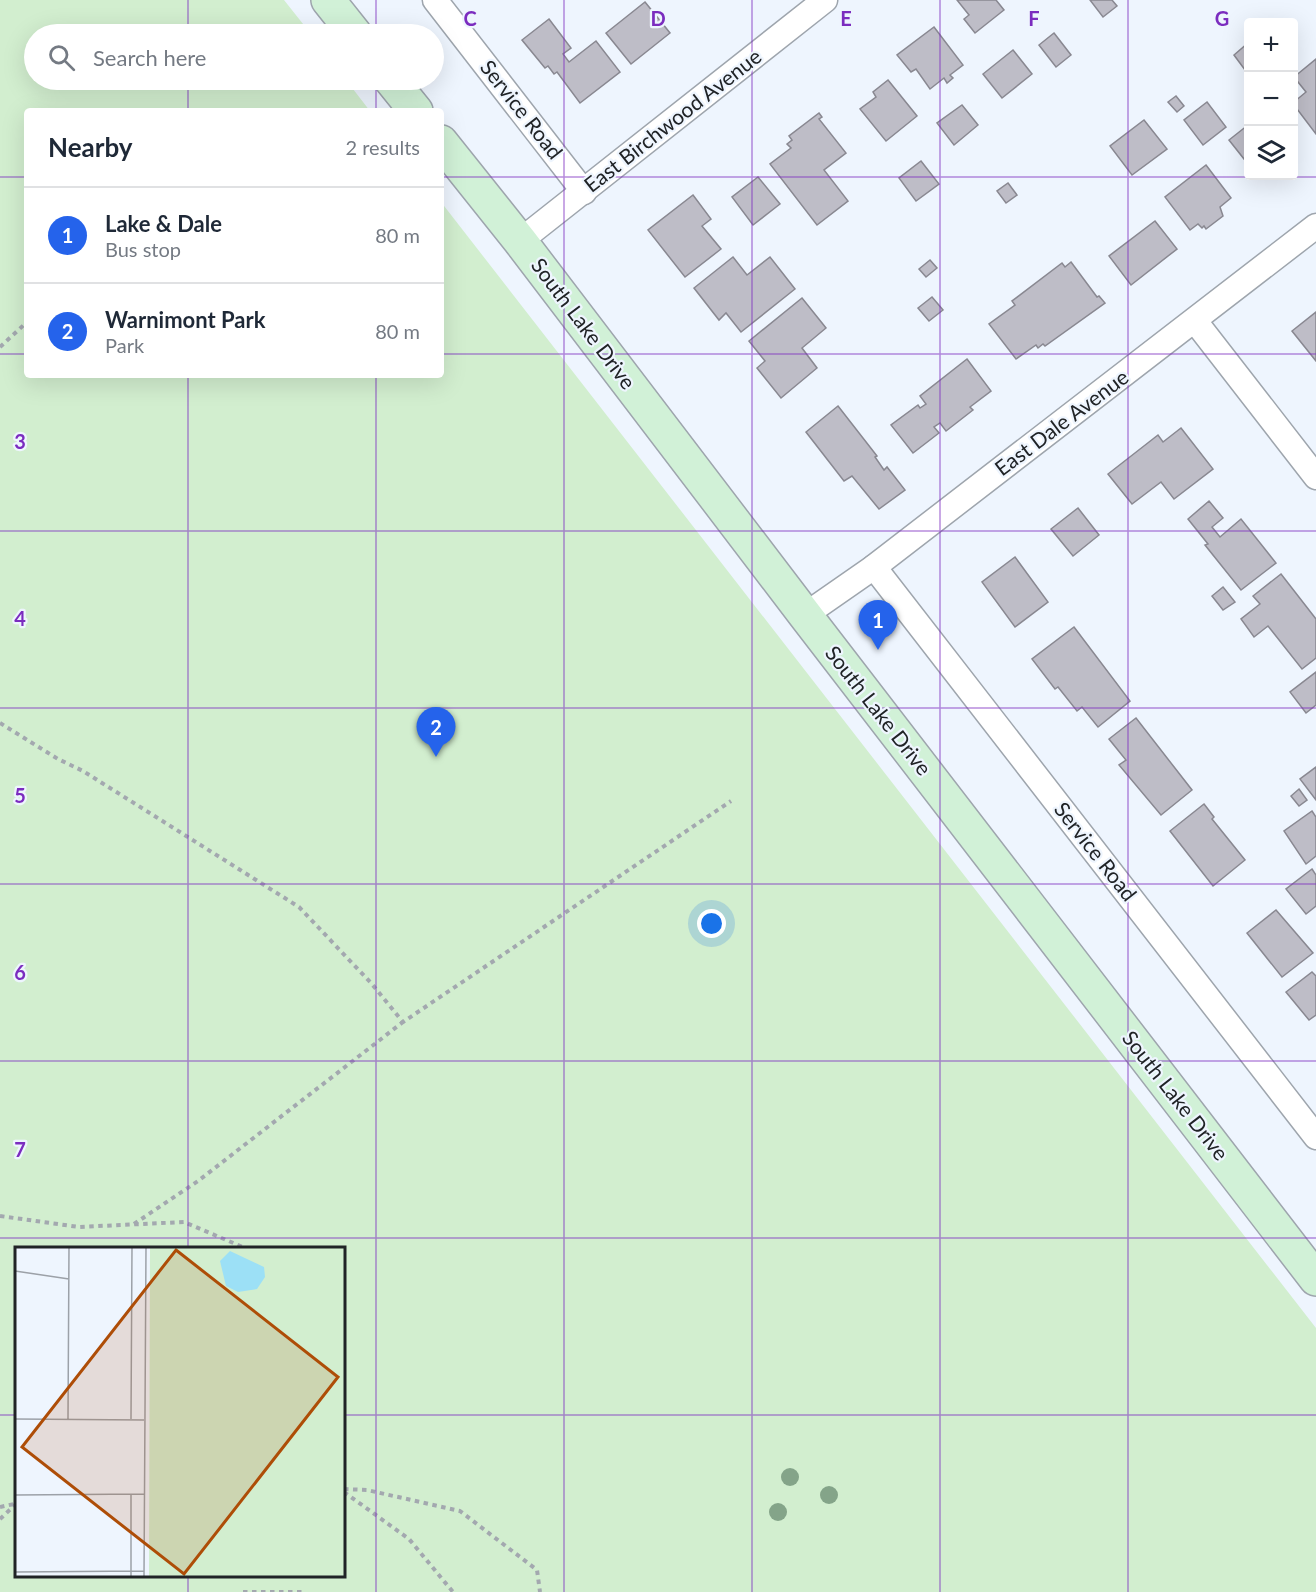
<!DOCTYPE html>
<html lang="en">
<head>
<meta charset="utf-8">
<style>
	:root { --surface:#fff; --page:#f6f6f7; --text:#1f2937; --muted:#747a83; --line:#e0e1e3; --accent:#2563eb }
	body { margin:0; font-family:Lato,sans-serif; background:var(--page); color:var(--text) }
	.controls { position:absolute; right:18px; top:18px; display:grid; overflow:hidden; border-radius:6px; box-shadow:0 6px 24px #0002 }
	.controls button { width:54px; height:54px; display:grid; place-items:center; padding:0; border:0; border-bottom:2px solid var(--line); background:var(--surface); color:var(--text); font:30px sans-serif }
	.you { position:absolute; left:712px; top:924px; width:21px; height:21px; margin:-15px; border:4px solid #fff; border-radius:50%; background:#1a73e8; box-shadow:0 0 0 9px #1a73e833 }
	.badge { display:grid; place-items:center; width:39px; height:39px; border-radius:50%; background:var(--accent); color:#fff; font-size:20px; font-weight:700 }
	.pin { position:absolute; translate:-50% -50px; filter:drop-shadow(0 2px 3px #0008) }
	.pin::after { content:''; position:absolute; top:32px; width:21px; height:18px; background:inherit; clip-path:polygon(0 0,100% 0,50% 100%) }
	.list { margin:0; padding:0; list-style:none }
	h2 { display:flex; justify-content:space-between; align-items:center; height:78px; margin:0; padding:0 24px; font-size:26px }
	h2 small { font-size:20px; font-weight:400; color:var(--muted) }
	.list li { display:grid; grid-template-columns:39px 1fr auto; gap:18px; align-items:center; box-sizing:border-box; height:96px; padding:0 24px; border-top:2px solid var(--line) }
	.list b { display:block; font-size:22px; white-space:nowrap }
	.list p { margin:0; font-size:20px; white-space:nowrap; color:var(--muted) }
	.list em { font-size:20px; font-style:normal; color:var(--muted) }
	.icon { flex:none; width:33px; height:33px; fill:none; stroke:currentColor; stroke-width:2; stroke-linecap:round; stroke-linejoin:round }
	.map { position:relative; flex:none; width:1316px; height:1592px; overflow:hidden }
	.search { position:absolute; background:var(--surface); box-shadow:0 6px 24px #0002; left:24px; top:24px; width:420px; height:66px; display:flex; align-items:center; gap:15px; box-sizing:border-box; padding:0 21px; border-radius:33px; color:var(--muted); font-size:22px }
	.panel { position:absolute; background:var(--surface); box-shadow:0 6px 24px #0002; left:24px; top:108px; width:420px; height:270px; border-radius:6px }
	.map>svg:first-child { display:block }
	.green { fill:#d2eecf; fill-rule:evenodd }
	.building { fill:#bebdc7; stroke:#898891; stroke-width:1.5 }
	.lines { fill:none; stroke-linecap:round; stroke-linejoin:round }
	.minor-casing { stroke:#9ea5ad; stroke-width:27 }
	.secondary-casing { stroke:#9ea5ad; stroke-width:36 }
	.path { stroke:#a3a8af; stroke-width:4; stroke-dasharray:4.5 4.5; stroke-linecap:butt }
	.minor { stroke:#fff; stroke-width:24 }
	.secondary { stroke:#d1f1d7; stroke-width:33 }
	.tree { fill:#84a489 }
	.grid { fill:none; stroke:#7b2cbf; stroke-width:1.5; stroke-opacity:0.55 }
	.labels { text-anchor:middle; stroke-width:4.5; stroke-linejoin:round; paint-order:stroke }
	.street-label { font-size:21px; fill:#202326; stroke:#eef5fe }
	.inset-road { fill:none; stroke:#9ca1a8; stroke-width:1.5 }
	.view { fill:#ae4d07; fill-opacity:0.15; stroke:#ae4d07; stroke-width:3 }
	.inset-edge { fill:none; stroke:#202326; stroke-width:3 }
	.grid-label { font-size:20px; text-anchor:middle; font-weight:bold; fill:#7b2cbf; stroke:#eef5fe; stroke-width:4.5; stroke-linejoin:round; paint-order:stroke }
</style>
</head>
<body>
<div class="map">
<svg width="1316" height="1592" viewBox="0 0 1316 1592">
	<rect width="100%" height="100%" fill="#eef5fe"/>
	<path class="green" d="M0,0H284L311,34H34V80H346L370,111H27V375H441V202L1316,1328V1592H0ZM16,1248H344V1576H16Z"/>
	<g class="building">
		<path d="M957,0H996L1004,10L975,33L964,19L969,15Z"/>
		<path d="M1090,0H1112L1117,6L1103,17Z"/>
		<path d="M645,2L670,33L631,64L606,33Z"/>
		<path d="M549,19L571,48L563,54L569,62L596,41L620,72L580,103L557,72L554,74L548,66L545,68L522,40Z"/>
		<path d="M934,27L963,65L950,75L953,78L947,83L944,78L930,89L916,69L911,72L897,55Z"/>
		<path d="M1054,33L1071,55L1056,67L1039,45Z"/>
		<path d="M1248,43V74L1234,55Z"/>
		<path d="M1013,50L1032,74L1002,98L983,74Z"/>
		<path d="M1316,59V134L1294,105V102L1306,92L1294,77Z"/>
		<path d="M888,80L917,116L886,141L860,109L876,97L873,92Z"/>
		<path d="M1176,96L1184,106L1177,112L1168,102Z"/>
		<path d="M1207,102L1226,127L1203,145L1184,120Z"/>
		<path d="M962,105L978,125L954,145L937,123Z"/>
		<path d="M819,113L822,117L819,119L846,153L824,170L848,201L817,225L770,164L791,148L787,144L792,140L789,136Z"/>
		<path d="M1144,120L1167,149L1132,175L1110,146Z"/>
		<path d="M1248,125V164L1229,140Z"/>
		<path d="M921,161L939,184L916,201L899,178Z"/>
		<path d="M1206,165L1231,198L1220,207L1223,216L1206,229L1204,226L1202,228L1198,224L1190,230L1165,197Z"/>
		<path d="M758,177L780,204L753,225L732,197Z"/>
		<path d="M1008,183L1017,195L1006,203L997,191Z"/>
		<path d="M693,195L711,219L702,226L721,249L685,277L648,230Z"/>
		<path d="M1155,221L1177,249L1131,285L1109,256Z"/>
		<path d="M733,257L747,275L770,257L795,289L741,332L726,313L719,320L694,288Z"/>
		<path d="M930,260L937,268L926,277L919,269Z"/>
		<path d="M1071,262L1097,297L1099,296L1105,303L1045,346L1043,344L1038,348L1036,345L1016,359L989,324L1015,305L1012,301L1062,263L1065,267Z"/>
		<path d="M932,297L943,310L929,321L918,308Z"/>
		<path d="M802,298L826,328L802,348L817,368L781,398L757,368L765,361L749,341Z"/>
		<path d="M1316,312V361L1292,331Z"/>
		<path d="M967,359L991,391L970,407L973,410L946,431L940,423L934,427L939,433L913,453L891,425L918,405L920,408L926,404L920,396Z"/>
		<path d="M838,406L877,456L875,457L884,470L887,467L905,490L879,509L852,476L844,481L806,432Z"/>
		<path d="M1181,428L1213,469L1174,499L1161,482L1132,504L1108,474L1158,435L1163,442Z"/>
		<path d="M1209,501L1223,518L1212,527L1220,537L1241,519L1276,563L1241,590L1205,545L1208,544L1188,519Z"/>
		<path d="M1078,508L1099,535L1073,556L1051,529Z"/>
		<path d="M1015,557L1048,602L1015,627L982,582Z"/>
		<path d="M1281,574L1316,619V658L1302,669L1268,626L1254,637L1241,619L1260,604L1253,596Z"/>
		<path d="M1223,587L1235,602L1223,610L1212,596Z"/>
		<path d="M1074,627L1130,701L1098,727L1082,707L1077,711L1058,687L1055,689L1032,659Z"/>
		<path d="M1316,672V705L1306,713L1290,692Z"/>
		<path d="M1136,718L1192,790L1161,815L1119,765L1126,760L1109,739Z"/>
		<path d="M1316,767V800L1300,779Z"/>
		<path d="M1299,789L1307,800L1299,806L1291,796Z"/>
		<path d="M1204,804L1214,817L1212,819L1245,860L1213,886L1170,831Z"/>
		<path d="M1312,811L1316,817V856L1306,864L1284,831Z"/>
		<path d="M1312,869L1316,875V906L1306,914L1286,889Z"/>
		<path d="M1276,910L1313,953L1282,977L1247,933Z"/>
		<path d="M1312,972L1316,976V1015L1309,1020L1286,992Z"/>
	</g>
	<g class="lines">
		<g class="minor-casing">
			<g id="minor">
				<path d="M435,0L584,192"/>
				<path d="M520,241L825,0"/>
				<path d="M1195,321L1316,477"/>
				<path d="M874,567L1316,1137"/>
				<path d="M805,615L874,567L1316,226"/>
			</g>
		</g>
		<g class="secondary-casing">
			<g id="secondary">
				<path d="M328,0L355,34"/>
				<path d="M391,80L416,111"/>
				<path d="M441,142L520,241L805,615L1316,1279"/>
			</g>
		</g>
		<g class="path">
			<path d="M0,347L27,322"/>
			<path d="M0,723L58,759L83,771L299,907L371,983L403,1022L731,801"/>
			<path d="M0,1216L79,1227L184,1222L245,1248"/>
			<path d="M134,1224L198,1181L403,1022"/>
			<path d="M344,1489L367,1490L460,1511L537,1570L540,1592"/>
			<path d="M344,1492L409,1539L453,1592"/>
			<path d="M0,1507L14,1504"/>
			<path d="M0,1519L16,1504"/>
			<path d="M243,1592H306"/>
		</g>
		<use href="#minor" class="minor"/>
		<use href="#secondary" class="secondary"/>
	</g>
	<g class="tree">
		<circle cx="790" cy="1477" r="9"/>
		<circle cx="829" cy="1495" r="9"/>
		<circle cx="778" cy="1512" r="9"/>
	</g>
	<path class="grid" d="M188,0V34M376,0V34M564,0V1592M752,0V1592M940,0V1592M1128,0V1592M188,80V111M376,80V111M0,177H27M441,177H1316M0,354H27M441,354H1316M188,375V1248M376,375V1592M0,531H1316M0,708H1316M0,884H1316M0,1061H1316M0,1238H1316M0,1415H16M344,1415H1316M188,1576V1592"/>
	<g class="labels">
		<g class="street-label">
			<text transform="translate(521 110) rotate(52)" y="7">Service Road</text>
			<text transform="translate(673 121) rotate(-38)" y="7">East Birchwood Avenue</text>
			<text transform="translate(583 324) rotate(53)" y="7">South Lake Drive</text>
			<text transform="translate(1062 423) rotate(-37)" y="7">East Dale Avenue</text>
			<text transform="translate(878 711) rotate(52)" y="7">South Lake Drive</text>
			<text transform="translate(1095 852) rotate(52)" y="7">Service Road</text>
			<text transform="translate(1175 1096) rotate(52)" y="7">South Lake Drive</text>
		</g>
	</g>
	<g transform="translate(15 1247)">
		<rect width="330" height="330" fill="#eef5fe"/>
		<path d="M135,0H330V330H134Z" fill="#d2eecf"/>
		<path d="M215,4L249,20L250,30L242,42L223,45L211,39L205,14Z" fill="#9ce0f6"/>
		<path class="inset-road" d="M0,24L54,32M0,172L129,173M53,172L54,0M116,172L117,0M0,248L129,247M0,325L129,324M116,330V247M129,330L131,0"/>
		<path class="view" d="M161,3L323,130L169,327L7,200Z"/>
		<rect width="330" height="330" class="inset-edge"/>
	</g>
	<g class="grid-label">
		<text x="470" y="26">C</text>
		<text x="658" y="26">D</text>
		<text x="846" y="26">E</text>
		<text x="1034" y="26">F</text>
		<text x="1222" y="26">G</text>
		<text x="20" y="449">3</text>
		<text x="20" y="626">4</text>
		<text x="20" y="803">5</text>
		<text x="20" y="980">6</text>
		<text x="20" y="1157">7</text>
	</g>
</svg>
<div class="controls">
<button>+</button>
<button>−</button>
<button><svg class="icon" aria-label="layers" viewBox="0 0 24 24"><path d="M12 4l9 5-9 5-9-5zM3 14l9 5 9-5"/></svg></button>
</div>
<div class="you"></div>
<div class="pin badge" style="left:878px;top:650px">1</div>
<div class="pin badge" style="left:436px;top:757px">2</div>
<div class="search"><svg class="icon" aria-label="search" viewBox="0 0 24 24"><circle cx="10" cy="10" r="6"/><path d="M15 15l6 6"/></svg>Search here</div>
<section class="panel">
<h2>Nearby<small>2 results</small></h2>
<ul class="list">
<li><span class="badge">1</span><div><b>Lake &amp; Dale</b><p>Bus stop</p></div><em>80 m</em></li>
<li><span class="badge">2</span><div><b>Warnimont Park</b><p>Park</p></div><em>80 m</em></li>
</ul>
</section>
</div>
</body>
</html>
